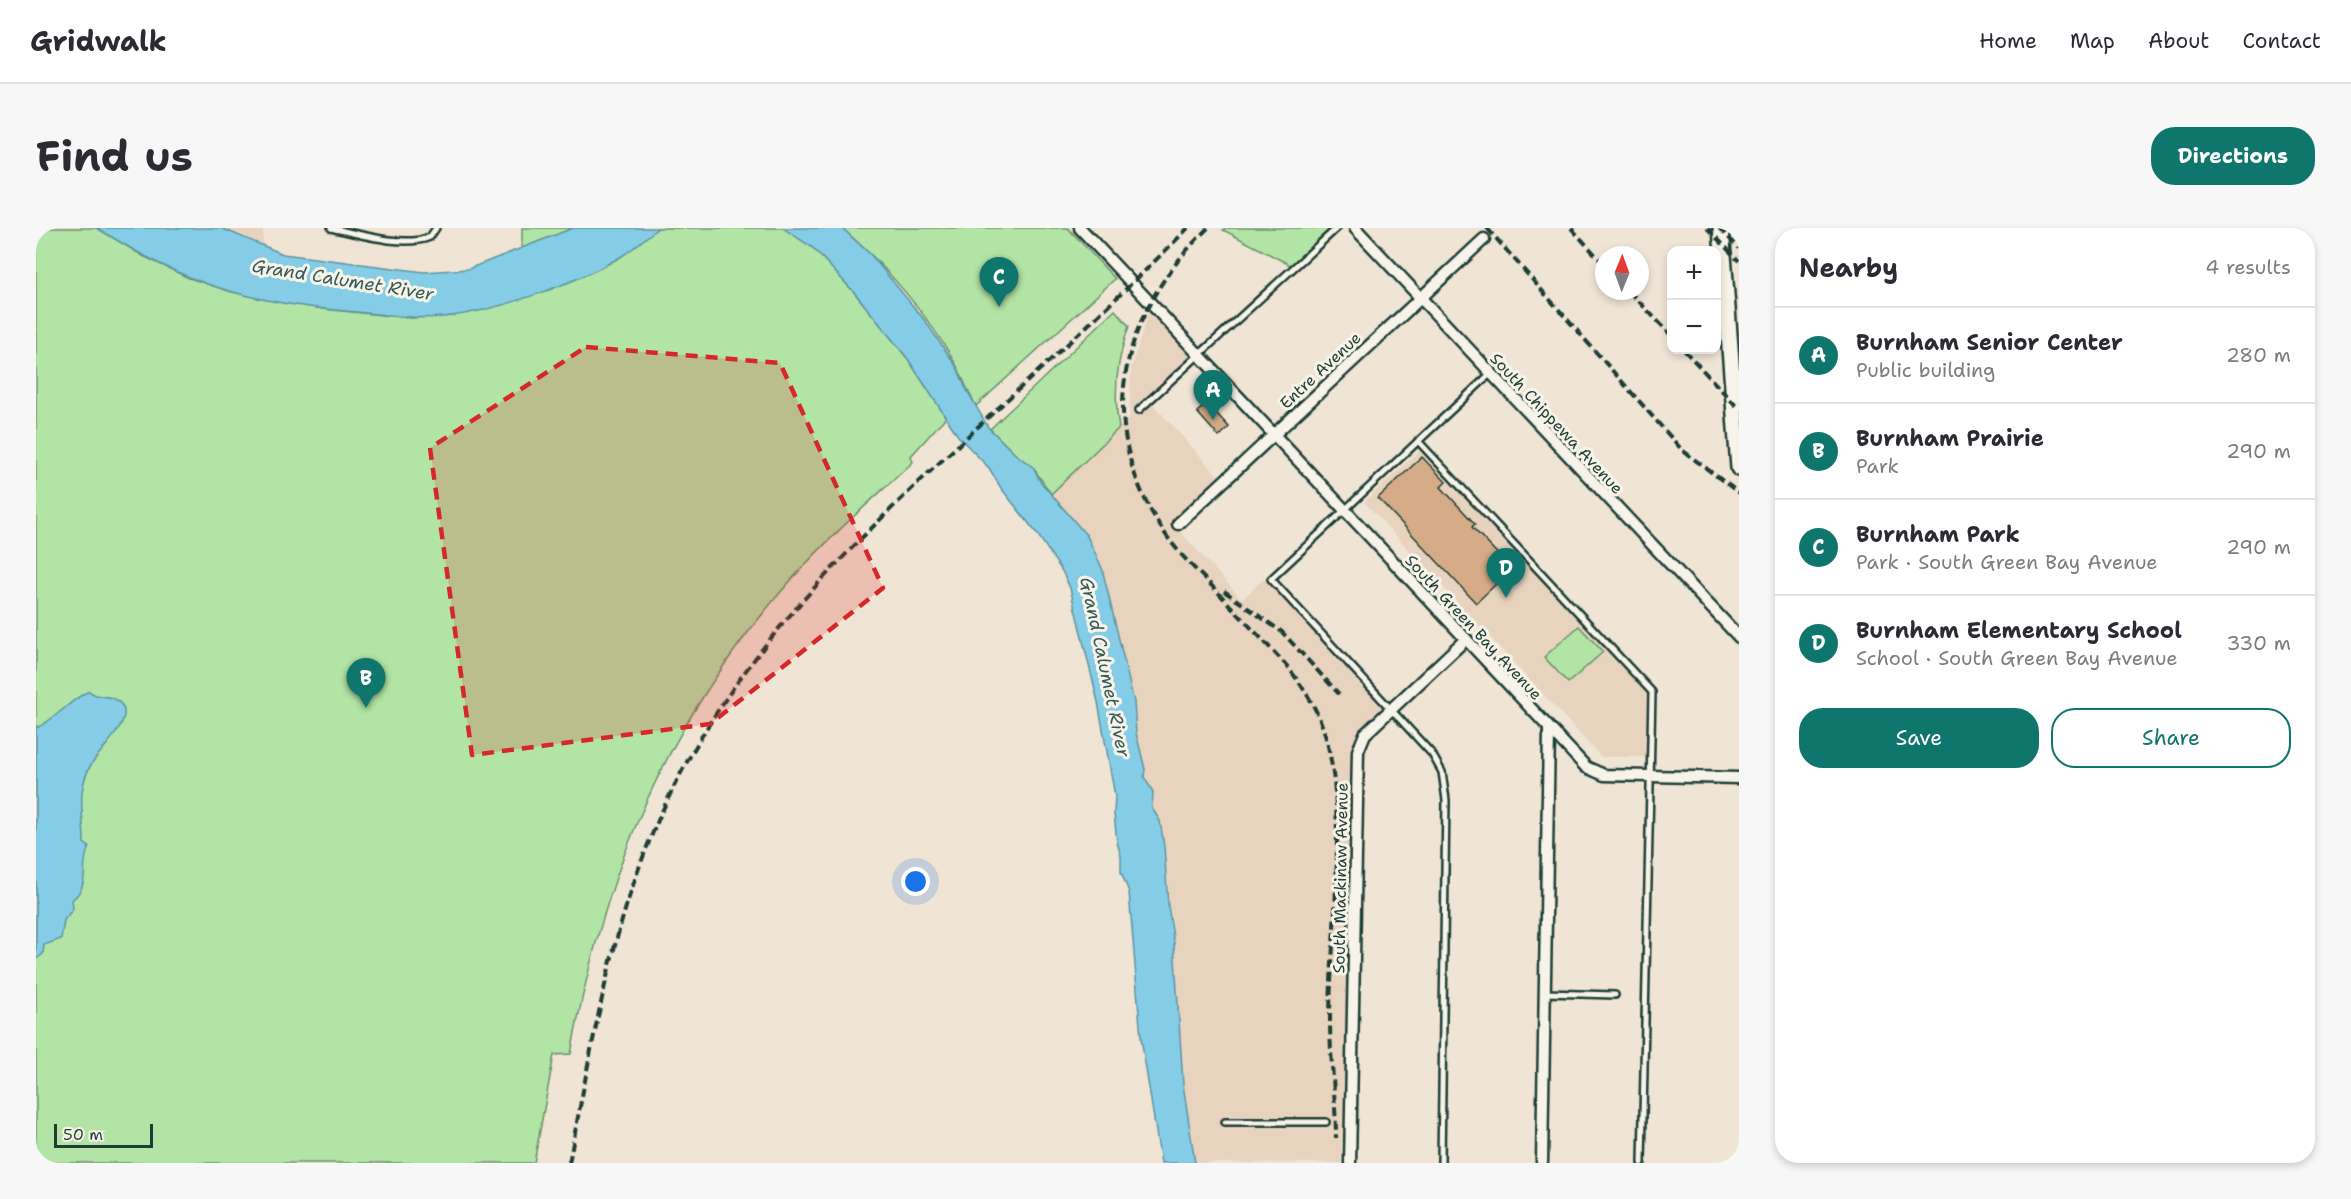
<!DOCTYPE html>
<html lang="en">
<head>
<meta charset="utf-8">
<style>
	:root { --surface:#fff; --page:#f7f7f7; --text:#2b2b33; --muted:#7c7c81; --line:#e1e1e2; --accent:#0f766e }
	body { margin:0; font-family:"Shantell Sans",sans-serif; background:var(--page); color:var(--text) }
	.controls { position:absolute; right:18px; top:18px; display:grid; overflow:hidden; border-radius:12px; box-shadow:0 3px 9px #0003 }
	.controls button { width:54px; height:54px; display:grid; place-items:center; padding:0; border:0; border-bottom:2px solid var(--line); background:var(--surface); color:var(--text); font:30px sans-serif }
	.compass { position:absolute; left:1559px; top:18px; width:54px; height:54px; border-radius:50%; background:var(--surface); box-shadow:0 3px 9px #0003; rotate:1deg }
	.scale { position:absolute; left:18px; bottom:15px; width:99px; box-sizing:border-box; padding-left:6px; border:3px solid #1f3d34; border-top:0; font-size:16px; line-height:21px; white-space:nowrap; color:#1f3d34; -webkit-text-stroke:4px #f7f3e8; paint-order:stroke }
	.you { position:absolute; left:880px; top:654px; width:21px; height:21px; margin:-15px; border:4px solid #fff; border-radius:50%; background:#1a73e8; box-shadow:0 0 0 9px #1a73e833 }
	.badge { display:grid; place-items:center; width:39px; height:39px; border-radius:50%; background:var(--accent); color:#fff; font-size:20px; font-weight:700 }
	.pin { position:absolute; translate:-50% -50px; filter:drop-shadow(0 2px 3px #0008) }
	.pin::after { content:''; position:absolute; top:32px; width:21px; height:18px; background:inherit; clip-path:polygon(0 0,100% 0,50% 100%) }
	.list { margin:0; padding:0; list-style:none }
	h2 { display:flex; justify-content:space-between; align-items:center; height:78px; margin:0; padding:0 24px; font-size:26px }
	h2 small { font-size:20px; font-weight:400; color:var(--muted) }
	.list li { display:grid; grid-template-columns:39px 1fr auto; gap:18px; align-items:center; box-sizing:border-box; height:96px; padding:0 24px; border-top:2px solid var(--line) }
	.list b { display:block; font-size:22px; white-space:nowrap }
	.list p { margin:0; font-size:20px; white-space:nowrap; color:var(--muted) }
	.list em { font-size:20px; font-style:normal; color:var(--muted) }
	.actions { display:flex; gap:12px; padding:18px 24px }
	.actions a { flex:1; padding:14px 0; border:2px solid var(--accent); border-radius:24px; text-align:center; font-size:21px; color:var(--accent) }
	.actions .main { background:var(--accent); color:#fff }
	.map { position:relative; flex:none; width:1703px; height:935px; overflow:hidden; border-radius:24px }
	header { display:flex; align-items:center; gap:36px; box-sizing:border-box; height:84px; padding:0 30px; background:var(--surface); border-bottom:2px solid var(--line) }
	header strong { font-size:28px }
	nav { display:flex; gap:33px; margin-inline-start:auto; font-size:21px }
	.intro { display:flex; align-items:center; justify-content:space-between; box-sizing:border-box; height:144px; padding:0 36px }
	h1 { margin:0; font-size:42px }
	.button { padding:15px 27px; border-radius:24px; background:var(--accent); color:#fff; font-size:21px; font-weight:700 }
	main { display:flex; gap:36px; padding:0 36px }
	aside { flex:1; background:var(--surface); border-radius:24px; box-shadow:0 3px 9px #0003 }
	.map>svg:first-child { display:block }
	.built { fill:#e8d4be }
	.green { fill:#b2e4a5; stroke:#68906c; stroke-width:1.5 }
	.water { fill:#85cde6; stroke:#5c939f; stroke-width:1.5 }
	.building { fill:#d6ac88; stroke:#1f3d34; stroke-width:1.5 }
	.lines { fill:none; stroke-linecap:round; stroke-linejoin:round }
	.service-casing { stroke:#1f3d34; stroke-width:10 }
	.minor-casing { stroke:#1f3d34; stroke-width:15 }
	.secondary-casing { stroke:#1f3d34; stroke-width:20 }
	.service { stroke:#f7f3e8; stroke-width:5 }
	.minor { stroke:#f7f3e8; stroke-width:10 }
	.secondary { stroke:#f7f3e8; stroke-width:15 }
	.rail { stroke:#1f3d34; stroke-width:4; stroke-dasharray:9 4.5; stroke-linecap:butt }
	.marked { fill:#d62828; fill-opacity:0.2; stroke:#d62828; stroke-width:4.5; stroke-dasharray:12 8; stroke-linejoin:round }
	.labels { text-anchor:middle; stroke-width:6; stroke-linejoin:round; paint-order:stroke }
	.street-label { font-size:16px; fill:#1f3d34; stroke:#f7f3e8 }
	.water-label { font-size:18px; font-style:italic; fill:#335a58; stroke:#f7f3e8 }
</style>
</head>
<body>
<header>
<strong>Gridwalk</strong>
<nav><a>Home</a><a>Map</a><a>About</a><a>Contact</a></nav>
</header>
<div class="intro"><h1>Find us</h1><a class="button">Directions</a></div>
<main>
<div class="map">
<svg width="1703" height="935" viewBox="0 0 1703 935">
	<rect width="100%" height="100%" fill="#f0e5d5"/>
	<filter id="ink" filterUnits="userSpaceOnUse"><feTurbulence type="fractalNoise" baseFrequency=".0167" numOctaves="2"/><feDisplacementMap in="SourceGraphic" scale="12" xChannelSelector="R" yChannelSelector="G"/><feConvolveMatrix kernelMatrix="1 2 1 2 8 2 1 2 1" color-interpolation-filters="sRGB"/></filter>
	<g filter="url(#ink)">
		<g class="built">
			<path d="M185,0H227V17L211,9Z"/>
			<path d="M1114,79L1164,130L1116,175L1186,252L1138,297L1206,371L1230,349L1352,482L1327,505L1312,914H1306L1305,935H1159L1147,856L1138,715L1124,593L1116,580L1117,564L1108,549L1109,541L1100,505L1098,474L1066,340L1051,308L1015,266L1093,190L1095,140Z"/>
			<path d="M1385,221L1612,465L1611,529H1565L1328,274Z"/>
		</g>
		<g class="green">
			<path d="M0,0H61L107,28L153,50L196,64L287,81L375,90L416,88L483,71L622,0H747L777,20L818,64L872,131L910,189L875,228L877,234C836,272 793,309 756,351C630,493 568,642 535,826L518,827L498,935H0Z"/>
			<path d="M486,0H537L486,21Z"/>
			<path d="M806,0H1032L1079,51L940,178C933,166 928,153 922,140C894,89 850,38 806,0Z"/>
			<path d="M1190,0H1296L1256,38L1187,2Z"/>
			<path d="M1079,82L1093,98C1081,131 1077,166 1083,200L1015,266L998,241L978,225L954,201Z"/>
			<path d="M1543,398L1567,424L1532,455L1508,429Z"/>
		</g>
		<g class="water">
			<path d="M61,0H185L247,26L388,44L432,41L537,0H622C610,9 599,20 586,28C541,55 469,80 416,88C388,92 358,88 330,85C271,80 208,72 153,49C120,36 91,18 61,0Z"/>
			<path d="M747,0H806L836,28L890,94L922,141L929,159L952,199L978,225L998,240L1004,253L1051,308L1066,340L1098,474L1100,505L1109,541L1108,549L1117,564L1116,580L1124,593L1128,618L1132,677L1138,715L1147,856L1159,935H1125L1105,810L1093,664L1085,644V628L1081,614L1078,586L1079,568L1062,474L1034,360L1026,343L1002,307L965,260L953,240L922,208L872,131L818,64L777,20Z"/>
			<path d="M53,463C63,472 76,465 85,476C99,492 63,523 56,535C39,563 48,585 48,615L53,619C43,638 56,655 36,672L37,681L28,692L25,711L8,717L7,726L0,731V500C21,491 33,472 53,463Z"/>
		</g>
		<g class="building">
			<path d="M1171,175L1193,199L1183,209L1161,184Z"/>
			<path d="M1386,229L1410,254L1405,259L1439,296L1436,299L1476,341L1440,375L1342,270Z"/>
		</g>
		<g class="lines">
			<g class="service-casing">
				<g id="service">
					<path d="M295,0C322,6 369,20 394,9L400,0"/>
					<path d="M1103,182L1301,0"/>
					<path d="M1382,213L1616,464L1606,935"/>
					<path d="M1509,765L1579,767"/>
					<path d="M1189,894H1290"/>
					<path d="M1405,935L1410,572L1406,544L1396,526L1235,351L1454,146"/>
				</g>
			</g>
			<g class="minor-casing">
				<g id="minor">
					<path d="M1044,0L1550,539L1568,547L1703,550"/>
					<path d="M1319,0L1703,409"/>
					<path d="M1142,296L1448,11"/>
					<path d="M1314,935L1322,523L1329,506L1430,411"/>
					<path d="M1506,935L1513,503"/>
				</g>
			</g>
			<g class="secondary-casing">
				<path id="secondary" d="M1685,0L1703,240"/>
			</g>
			<use href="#service" class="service"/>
			<use href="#minor" class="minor"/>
			<use href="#secondary" class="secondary"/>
			<g class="rail">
				<path d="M1172,0C1084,85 1056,197 1128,304C1141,324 1159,341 1176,358C1201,385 1226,411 1251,438C1264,455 1276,472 1284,492C1315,571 1294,706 1294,792C1294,831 1300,870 1300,910"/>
				<path d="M1451,0L1646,222L1703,265"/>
				<path d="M1535,0L1568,36"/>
				<path d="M1671,0L1703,33"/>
				<path d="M1683,0L1703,20"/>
				<path d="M1593,63L1636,108"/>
				<path d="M1648,122L1703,181"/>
				<path d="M1188,363L1246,404L1303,466"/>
				<path d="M533,935C555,825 572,713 615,609C680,450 793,338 916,223C995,149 1076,77 1152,0"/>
			</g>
		</g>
	</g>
	<path class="marked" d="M550,119L744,135L847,360L674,496L436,527L394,220Z"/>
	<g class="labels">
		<g class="street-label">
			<text transform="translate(1284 142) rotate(-43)" y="6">Entre Avenue</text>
			<text transform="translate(1521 195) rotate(47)" y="6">South Chippewa Avenue</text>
			<text transform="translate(1438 399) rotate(47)" y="6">South Green Bay Avenue</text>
			<text transform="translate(1304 650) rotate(-89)" y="6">South Mackinaw Avenue</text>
		</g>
		<g class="water-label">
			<text transform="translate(307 52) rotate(9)" y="6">Grand Calumet River</text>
			<text transform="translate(1069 439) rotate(78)" y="6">Grand Calumet River</text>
		</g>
	</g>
</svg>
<div class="controls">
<button>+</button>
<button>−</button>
</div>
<svg class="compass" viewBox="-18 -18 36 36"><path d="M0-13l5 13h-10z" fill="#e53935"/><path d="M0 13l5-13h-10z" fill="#7c7c81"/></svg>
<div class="scale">50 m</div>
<div class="you"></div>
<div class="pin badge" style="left:1177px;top:192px">A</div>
<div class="pin badge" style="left:330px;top:480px">B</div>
<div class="pin badge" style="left:963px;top:79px">C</div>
<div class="pin badge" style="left:1470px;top:370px">D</div>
</div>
<aside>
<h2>Nearby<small>4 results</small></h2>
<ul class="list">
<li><span class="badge">A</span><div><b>Burnham Senior Center</b><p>Public building</p></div><em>280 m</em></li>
<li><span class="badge">B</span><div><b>Burnham Prairie</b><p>Park</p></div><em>290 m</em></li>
<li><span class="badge">C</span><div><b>Burnham Park</b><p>Park · South Green Bay Avenue</p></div><em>290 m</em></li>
<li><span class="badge">D</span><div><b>Burnham Elementary School</b><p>School · South Green Bay Avenue</p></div><em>330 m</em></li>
</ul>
<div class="actions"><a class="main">Save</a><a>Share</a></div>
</aside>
</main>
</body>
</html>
